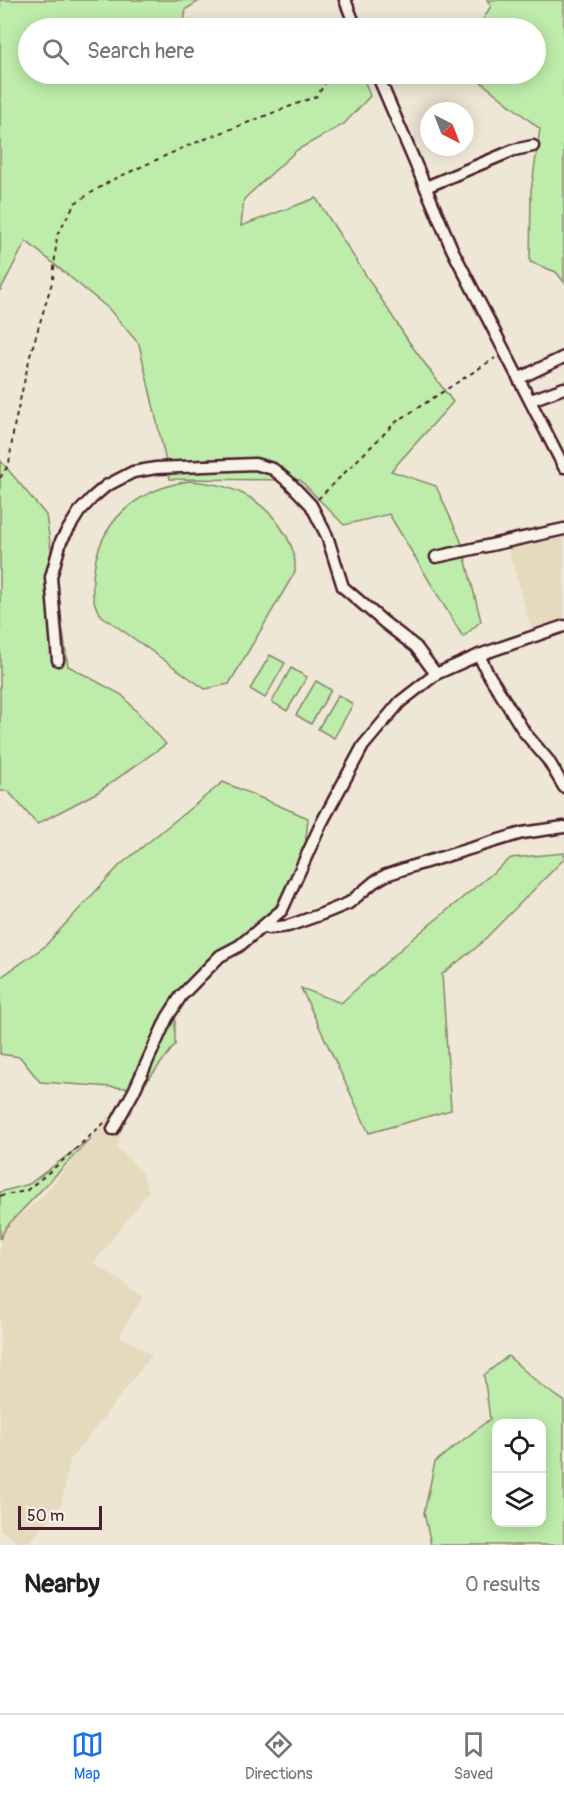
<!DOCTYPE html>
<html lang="en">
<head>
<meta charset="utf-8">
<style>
	:root { --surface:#fff; --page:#f2f2f2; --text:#222; --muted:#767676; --line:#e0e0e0; --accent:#1a73e8 }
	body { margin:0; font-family:Pangolin,sans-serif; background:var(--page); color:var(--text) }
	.controls { position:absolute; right:18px; bottom:18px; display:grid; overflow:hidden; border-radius:12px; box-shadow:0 3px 15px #0003 }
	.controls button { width:54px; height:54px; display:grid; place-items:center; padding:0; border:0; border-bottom:2px solid var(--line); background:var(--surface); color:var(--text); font:30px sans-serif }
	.compass { position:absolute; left:420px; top:102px; width:54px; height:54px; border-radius:50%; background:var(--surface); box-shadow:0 3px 15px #0003; rotate:138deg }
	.scale { position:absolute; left:18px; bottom:15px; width:84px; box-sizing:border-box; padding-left:6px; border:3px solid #4a1f2b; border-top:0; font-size:16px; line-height:21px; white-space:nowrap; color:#4a1f2b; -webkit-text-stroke:4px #f7f3e8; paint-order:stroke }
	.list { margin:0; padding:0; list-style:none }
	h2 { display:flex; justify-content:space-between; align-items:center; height:78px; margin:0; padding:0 24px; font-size:26px }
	h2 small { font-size:20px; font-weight:400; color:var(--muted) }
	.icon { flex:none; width:33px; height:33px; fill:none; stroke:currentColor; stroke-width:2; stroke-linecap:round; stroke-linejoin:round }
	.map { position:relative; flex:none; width:564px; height:1545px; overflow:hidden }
	.search { position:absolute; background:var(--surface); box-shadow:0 3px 15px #0003; left:18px; right:18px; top:18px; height:66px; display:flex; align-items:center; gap:15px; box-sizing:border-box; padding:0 21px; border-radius:33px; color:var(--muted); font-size:22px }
	.sheet { height:168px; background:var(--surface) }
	nav { display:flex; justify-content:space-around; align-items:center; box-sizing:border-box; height:84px; border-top:2px solid var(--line); background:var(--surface); font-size:16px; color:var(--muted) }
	nav a { display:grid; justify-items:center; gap:3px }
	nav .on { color:var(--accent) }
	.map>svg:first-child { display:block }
	.built { fill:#e5d9be }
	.green { fill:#beecaa; stroke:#84866a; stroke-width:1.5; fill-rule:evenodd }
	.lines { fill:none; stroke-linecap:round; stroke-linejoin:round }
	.minor-casing { stroke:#4a1f2b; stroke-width:15 }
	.path { stroke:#4a1f2b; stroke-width:2; stroke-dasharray:4.5 4.5; stroke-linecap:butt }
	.minor { stroke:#f7f3e8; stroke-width:10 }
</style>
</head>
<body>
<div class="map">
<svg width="564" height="1545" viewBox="0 0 564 1545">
	<rect width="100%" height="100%" fill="#efe7d5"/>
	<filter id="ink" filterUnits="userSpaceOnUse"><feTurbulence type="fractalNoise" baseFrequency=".0167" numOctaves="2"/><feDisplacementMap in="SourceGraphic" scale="12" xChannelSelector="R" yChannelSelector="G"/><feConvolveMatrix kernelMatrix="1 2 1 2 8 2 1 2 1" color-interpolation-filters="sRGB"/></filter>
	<g filter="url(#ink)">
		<g class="built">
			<path d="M564,532V618L531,628L508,548Z"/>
			<path d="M108,1116L124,1123L117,1147L141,1171L149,1191L94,1263L143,1297L119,1335L152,1355L70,1460L61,1505L27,1545H20L0,1529V1239L6,1227L45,1194Z"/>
		</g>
		<g class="green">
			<path d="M0,0H201L186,9L183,28H28V74H362L370,96L344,124L297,150L244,199L241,226L316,198L409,342L453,402L391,471L436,486L461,541L481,621L463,637L389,514L344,525L300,480L170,479L139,344L109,309L26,241L0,291Z"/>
			<path d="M487,0H564V282L556,272L530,262L531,191L540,129L471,74H536V28H478L491,6Z"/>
			<path d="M0,460L46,515L68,666L122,695L166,744L98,792L37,824L8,791H0Z"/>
			<path d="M189,481C228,483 263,497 284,532C292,545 296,556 295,572L229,684L205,689L102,616C92,605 92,592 93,577C98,521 136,490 189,481Z"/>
			<path d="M270,655L285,663L265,698L250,689Z"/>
			<path d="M291,668L307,677L287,711L272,702Z"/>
			<path d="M316,681L331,690L311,724L296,715Z"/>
			<path d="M338,695L353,704L334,738L318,729Z"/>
			<path d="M223,782L308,818L305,849L274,910L175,996V1045L141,1089L40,1082L20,1057L0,1054V978L44,947L120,865Z"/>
			<path d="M564,853V859L477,947L442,974L451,1110L369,1133L301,988L341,1003L411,940L511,858Z"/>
			<path d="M91,1138L6,1227L0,1239V1192L29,1184Z"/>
			<path d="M508,1356L542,1386L564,1401V1545H431L424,1513L435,1462L490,1419L484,1375ZM496,1424H542V1522H496Z"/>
		</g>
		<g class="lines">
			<g class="minor-casing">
				<g id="minor">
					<path d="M345,0L356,28"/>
					<path d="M377,74L452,249L564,467"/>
					<path d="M426,187L514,150L533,146"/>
					<path d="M520,378L564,357"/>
					<path d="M531,400L564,388"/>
					<path d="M436,557L564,529"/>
					<path d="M479,655L487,672L525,733L548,760L564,787"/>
					<path d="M58,660L51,577L61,541L79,512L92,498L106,486L133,472L156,468L255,464L273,469L289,482L311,505L327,536L343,587L385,623L416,647L436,674"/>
					<path d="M264,927L270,928L288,926L322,914L349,903L374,882L386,875L413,866L522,833L564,827"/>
					<path d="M113,1129L134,1091L167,1018L181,996L220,956L239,946L282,910L321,824L363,746L400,702L436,674L479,655L564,626"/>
				</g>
			</g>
			<g class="path">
				<path d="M0,478L9,464L14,427L30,356L53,279L57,235L75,203L112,180L187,146L317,96L331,74"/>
				<path d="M318,499L396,422L495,358"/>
				<path d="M0,1196L26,1191L60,1163L104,1123"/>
			</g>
			<use href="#minor" class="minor"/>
		</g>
	</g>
</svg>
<div class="controls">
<button><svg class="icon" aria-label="locate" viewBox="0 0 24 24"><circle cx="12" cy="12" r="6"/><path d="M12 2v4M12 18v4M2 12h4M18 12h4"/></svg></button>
<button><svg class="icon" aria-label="layers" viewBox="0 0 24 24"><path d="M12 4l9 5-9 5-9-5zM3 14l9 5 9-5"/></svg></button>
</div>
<svg class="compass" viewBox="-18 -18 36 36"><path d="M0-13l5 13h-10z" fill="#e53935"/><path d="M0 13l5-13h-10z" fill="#767676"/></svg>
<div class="scale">50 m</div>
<div class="search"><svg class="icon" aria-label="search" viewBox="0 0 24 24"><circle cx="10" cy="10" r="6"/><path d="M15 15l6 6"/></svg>Search here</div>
</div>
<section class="sheet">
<h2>Nearby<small>0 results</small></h2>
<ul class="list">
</ul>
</section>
<nav>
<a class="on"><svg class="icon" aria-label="map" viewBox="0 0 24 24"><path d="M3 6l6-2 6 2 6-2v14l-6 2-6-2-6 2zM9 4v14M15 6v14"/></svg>Map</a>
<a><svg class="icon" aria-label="directions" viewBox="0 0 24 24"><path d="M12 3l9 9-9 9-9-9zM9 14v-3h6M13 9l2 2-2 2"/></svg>Directions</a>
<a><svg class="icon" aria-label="saved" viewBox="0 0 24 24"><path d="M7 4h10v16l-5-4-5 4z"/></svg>Saved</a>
</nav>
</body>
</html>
